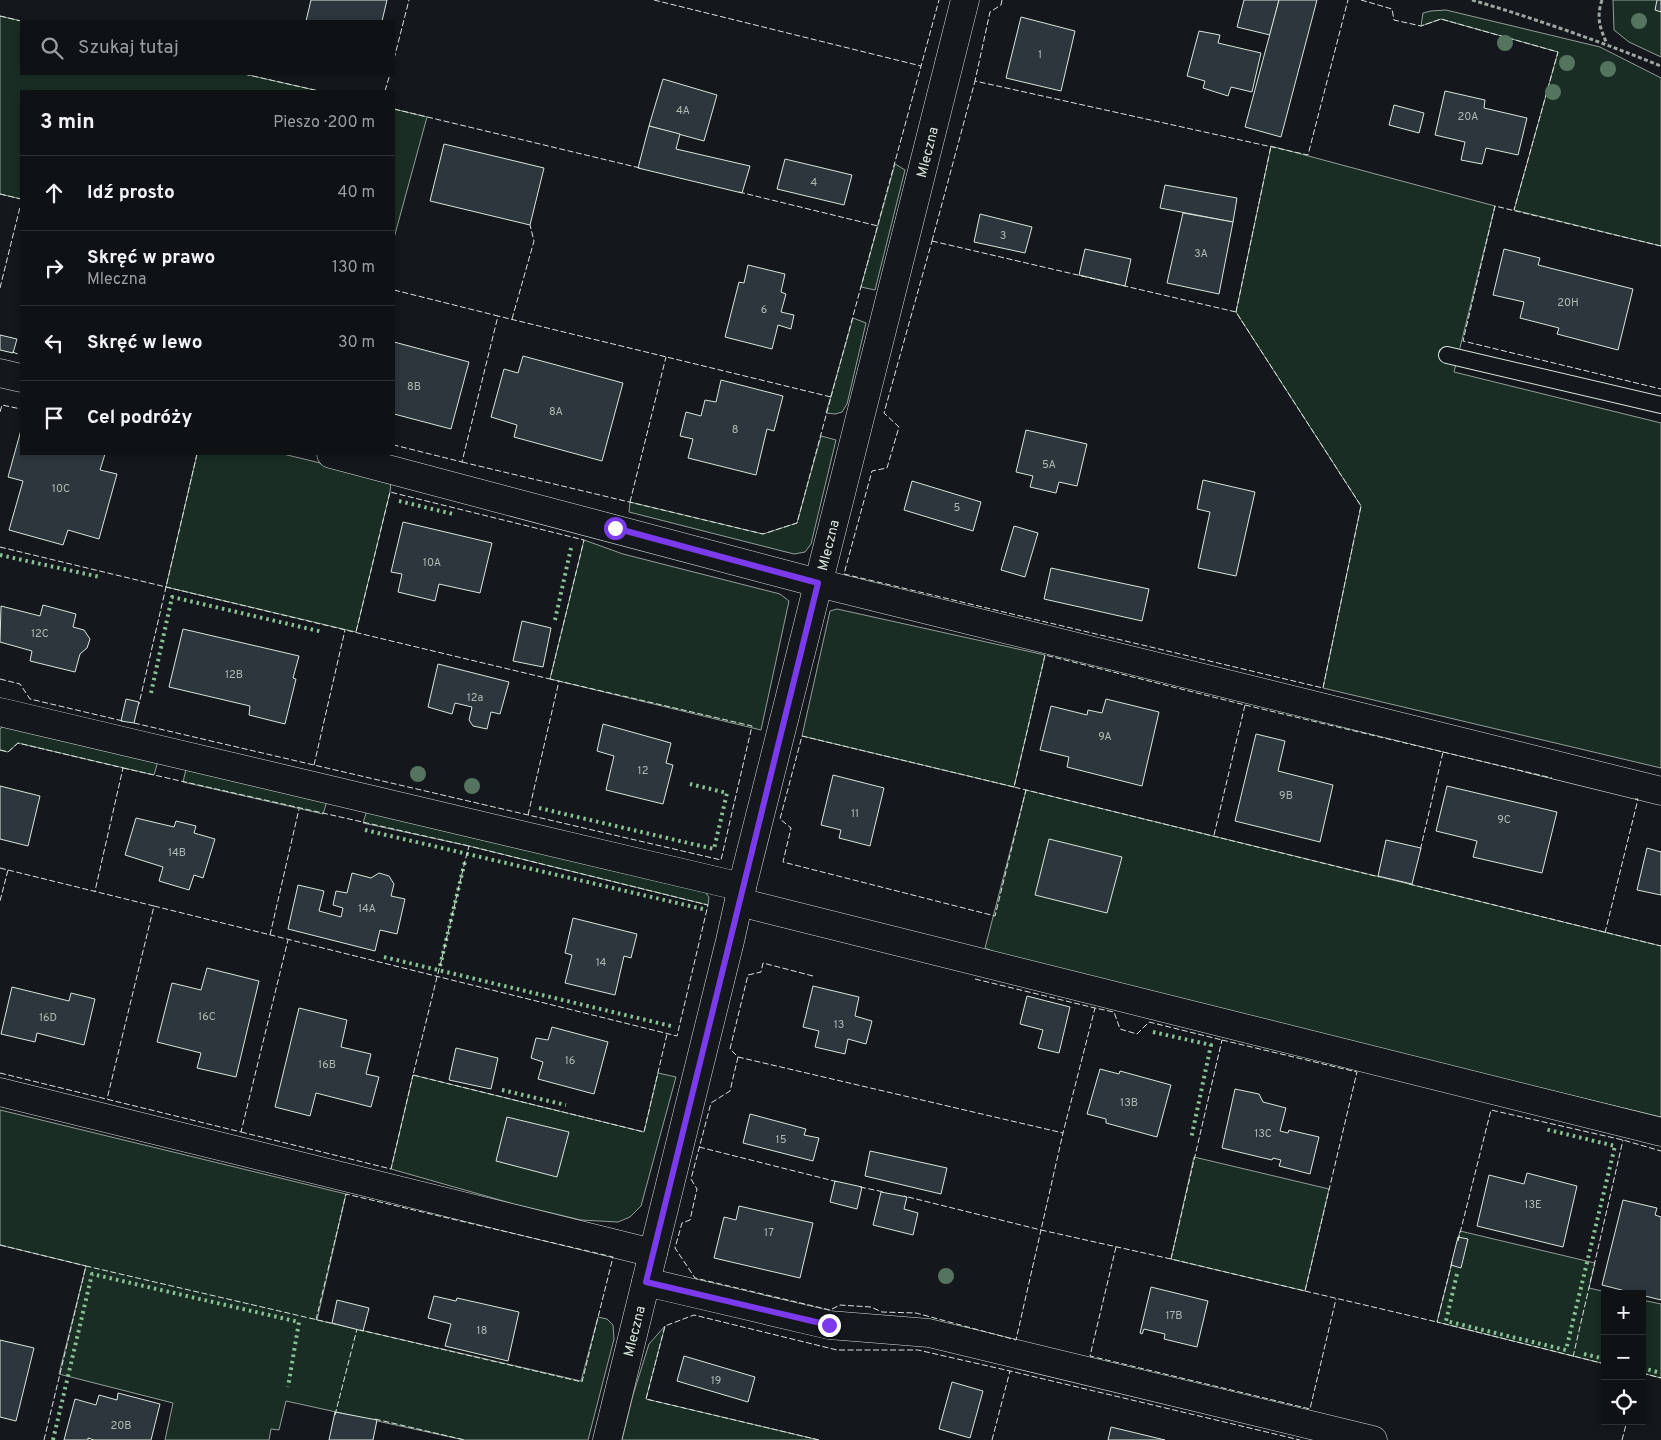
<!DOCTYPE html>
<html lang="pl">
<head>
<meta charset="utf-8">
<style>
	:root { --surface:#0f1215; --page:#1d2022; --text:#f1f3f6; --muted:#9b9ea0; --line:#2f3234 }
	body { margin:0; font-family:Overpass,sans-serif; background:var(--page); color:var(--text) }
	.controls { position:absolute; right:15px; bottom:15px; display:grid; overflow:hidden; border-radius:0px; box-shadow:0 2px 8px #0003 }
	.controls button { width:45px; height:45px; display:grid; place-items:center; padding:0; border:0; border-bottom:1px solid var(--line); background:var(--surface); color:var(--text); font:25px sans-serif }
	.stop { position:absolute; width:15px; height:15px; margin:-11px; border:4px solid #7c3aed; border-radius:50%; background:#fff }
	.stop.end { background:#7c3aed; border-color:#fff; box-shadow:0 1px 5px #0008 }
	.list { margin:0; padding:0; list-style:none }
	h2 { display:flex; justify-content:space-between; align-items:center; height:65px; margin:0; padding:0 20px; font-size:21px }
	h2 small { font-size:16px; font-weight:400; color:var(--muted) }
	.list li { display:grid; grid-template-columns:32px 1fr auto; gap:15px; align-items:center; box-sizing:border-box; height:75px; padding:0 20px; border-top:1px solid var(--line) }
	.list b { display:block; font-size:19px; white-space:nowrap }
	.list p { margin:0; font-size:16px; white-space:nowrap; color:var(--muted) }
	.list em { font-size:16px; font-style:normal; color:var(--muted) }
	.icon { flex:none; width:28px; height:28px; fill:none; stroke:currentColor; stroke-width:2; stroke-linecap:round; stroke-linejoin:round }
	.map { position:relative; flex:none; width:1661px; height:1440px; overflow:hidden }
	.search { position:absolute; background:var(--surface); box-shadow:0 2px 8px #0003; left:20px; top:20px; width:375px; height:55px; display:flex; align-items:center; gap:12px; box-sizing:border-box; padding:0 18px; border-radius:0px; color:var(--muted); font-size:19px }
	.panel { position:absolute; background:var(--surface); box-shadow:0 2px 8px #0003; left:20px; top:90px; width:375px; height:365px; border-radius:0px }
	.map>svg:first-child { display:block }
	.green { fill:#1a2d24; stroke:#939e99 }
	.building { fill:#2c363c; stroke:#d8e6dc }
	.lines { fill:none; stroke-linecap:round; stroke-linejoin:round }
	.lane-casing { stroke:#d8e6dc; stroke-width:18 }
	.street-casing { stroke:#d8e6dc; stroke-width:29 }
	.path { stroke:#9da8a2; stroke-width:3; stroke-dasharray:4 2.5; stroke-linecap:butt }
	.lane { stroke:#14181c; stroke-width:16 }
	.street { stroke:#14181c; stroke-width:28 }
	.hedge { stroke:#8ac095; stroke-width:4; stroke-dasharray:2.5 4; stroke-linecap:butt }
	.fence { stroke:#d8e6dc; stroke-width:1; stroke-dasharray:6 2.5; stroke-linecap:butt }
	.tree { fill:#55745f }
	.route { stroke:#7c3aed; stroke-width:6 }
	.labels { text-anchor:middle; stroke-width:4; stroke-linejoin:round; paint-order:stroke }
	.number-label { font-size:11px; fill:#adbab4 }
	.street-label { font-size:14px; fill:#d8e6dc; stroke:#14181c }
</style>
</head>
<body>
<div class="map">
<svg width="1661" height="1440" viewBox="0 0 1661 1440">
	<rect width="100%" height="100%" fill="#14181c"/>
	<g class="green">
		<path d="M1613,0H1661V57L1629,42L1614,30Z"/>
		<path d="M1446,10L1600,47L1661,78V246L1514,210L1558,52L1441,19L1421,26L1423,13L1431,11Z"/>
		<path d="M0,16L21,21V74H244L319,91H21V199L0,194Z"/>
		<path d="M394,109L427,117L394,238Z"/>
		<path d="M1271,146L1495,206L1454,372L1661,423V768L1323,688L1361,506L1236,312Z"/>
		<path d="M895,164L905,170L875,290L861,287Z"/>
		<path d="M853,318L866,323L847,404L842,412L835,414L826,413Z"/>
		<path d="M821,436L836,440L811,544L805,552L794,554L629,512L630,502L763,534L797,523Z"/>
		<path d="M197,454H283L391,480L390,492L356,632L166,587Z"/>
		<path d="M584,540L623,554L780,594L789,601L761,730L550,679Z"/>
		<path d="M837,609L1045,655L1014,787L802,736L830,611Z"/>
		<path d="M6,723L158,761L154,775L18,743L8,752L0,750V729Z"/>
		<path d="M187,765L328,798L323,814L183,782Z"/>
		<path d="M1026,790L1661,946V1117L1402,1055L1007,957L985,948Z"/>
		<path d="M367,810L704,891L709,897L708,905L469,846L363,823Z"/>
		<path d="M658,1073L676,1077L641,1206L630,1217L618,1222L581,1220L514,1204L391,1169L413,1075L644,1132Z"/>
		<path d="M0,1110L346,1194L317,1320L581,1381L598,1317L607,1319L613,1325L614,1339L588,1440H464L286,1401L279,1430L271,1429L269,1440H165L173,1403L59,1374L86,1266L0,1245Z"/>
		<path d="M1194,1157L1329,1189L1305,1291L1171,1259Z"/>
		<path d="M1460,1231L1595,1263L1589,1288L1615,1294H1605V1364L1437,1322Z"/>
		<path d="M1642,1300L1661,1304V1378L1642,1373Z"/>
		<path d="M665,1326L646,1399L819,1440H622L633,1395L649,1344Z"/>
	</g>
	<g class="building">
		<path d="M311,0H387L382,21H306Z"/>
		<path d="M1244,0H1279L1270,35L1237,27Z"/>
		<path d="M1279,0H1317L1281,137L1245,127Z"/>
		<path d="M1657,0H1661V12L1655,10Z"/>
		<path d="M1021,17L1075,31L1061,91L1006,78Z"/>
		<path d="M1199,31L1220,35L1218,43L1261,53L1252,92L1231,87L1228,96L1203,88L1205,81L1187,76Z"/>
		<path d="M663,79L717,95L704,141L649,126Z"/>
		<path d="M1445,91L1485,100L1484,108L1527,118L1518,155L1486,148L1482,164L1461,160L1465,142L1435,135Z"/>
		<path d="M1394,105L1424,113L1419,133L1389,125Z"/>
		<path d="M649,126L680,134L676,149L750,166L742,193L638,168Z"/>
		<path d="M444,144L544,168L530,225L430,201Z"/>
		<path d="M785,159L852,175L844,205L777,189Z"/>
		<path d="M1165,185L1237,198L1233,222L1160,208Z"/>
		<path d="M1183,213L1233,222L1219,294L1167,283Z"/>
		<path d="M980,214L1032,227L1025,253L974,242Z"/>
		<path d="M1085,249L1131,259L1125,286L1079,275Z"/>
		<path d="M1504,249L1540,258L1538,265L1633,289L1618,350L1557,334L1559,328L1520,318L1524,302L1493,295Z"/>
		<path d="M748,265L785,274L781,292L786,294L781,312L794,315L791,329L778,325L772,349L725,337L739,282L744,283Z"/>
		<path d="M0,335L17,339L13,353L0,350Z"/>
		<path d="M394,342L469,362L451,429L394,414Z"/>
		<path d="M523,356L623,383L602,461L514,437L517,425L491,417L504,369L518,373Z"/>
		<path d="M721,380L783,396L774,431L767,429L756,475L688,458L693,439L680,436L686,412L701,416L705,400L716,402Z"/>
		<path d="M21,430V454H105L100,470L117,474L99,539L68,530L63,545L9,530L23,481L8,477Z"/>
		<path d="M1026,430L1087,444L1077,486L1059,482L1056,493L1030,487L1033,476L1016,472Z"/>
		<path d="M1203,480L1255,492L1236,576L1198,568L1210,512L1197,509Z"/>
		<path d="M912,481L981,502L973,531L904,510Z"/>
		<path d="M403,522L492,543L480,593L439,584L435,601L398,592L402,574L391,572Z"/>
		<path d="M1014,526L1038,533L1025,577L1001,570Z"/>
		<path d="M1051,568L1149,589L1142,621L1044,599Z"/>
		<path d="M43,605L76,614L73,627L84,630L90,639L87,648L80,654L75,672L30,661L32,651L0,642L1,606L40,616Z"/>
		<path d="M522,621L551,628L543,667L513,661Z"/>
		<path d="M183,629L299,656L293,678L296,679L285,724L249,715L250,706L169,687Z"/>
		<path d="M438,664L509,682L500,714L491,712L487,729L473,726L469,720L472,707L455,703L452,714L428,707Z"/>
		<path d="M126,699L139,702L134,723L121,721Z"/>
		<path d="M1106,699L1159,712L1142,786L1067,767L1069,757L1040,750L1051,706L1087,715L1088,710L1102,713Z"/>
		<path d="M603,724L671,743L666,763L673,765L663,804L606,790L614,756L597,751Z"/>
		<path d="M1256,734L1285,741L1278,771L1333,785L1320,842L1235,821Z"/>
		<path d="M833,775L884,788L870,846L839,838L841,830L821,825Z"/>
		<path d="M0,786L40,796L28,846L0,839Z"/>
		<path d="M1447,786L1557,812L1542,873L1473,857L1477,841L1436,831Z"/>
		<path d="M136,818L174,827L176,821L196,826L194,833L215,839L203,878L194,875L189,890L159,881L163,867L125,855Z"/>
		<path d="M1049,839L1122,857L1107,913L1035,895Z"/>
		<path d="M1386,840L1421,848L1412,884L1378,876Z"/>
		<path d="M1647,848L1661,852V895L1637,890Z"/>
		<path d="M352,873L371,878L379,873L389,876L394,884L391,896L405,899L397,934L380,930L375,951L288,929L298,885L324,891L319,911L341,917L343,908L333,905L336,891L347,893Z"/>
		<path d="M573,918L637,934L631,958L624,956L615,995L565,983L572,955L565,953Z"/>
		<path d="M207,968L259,981L236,1077L197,1068L201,1053L157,1042L172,983L201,990Z"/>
		<path d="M813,986L859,997L855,1016L872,1021L866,1044L848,1039L845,1054L815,1047L819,1031L803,1027Z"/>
		<path d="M12,987L69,1001L71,993L95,999L84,1045L37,1033L35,1042L1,1034Z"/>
		<path d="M1027,996L1070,1007L1059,1053L1038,1048L1043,1030L1020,1024Z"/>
		<path d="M299,1008L347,1020L341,1047L371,1054L366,1074L379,1077L371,1107L316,1093L310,1116L275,1107Z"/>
		<path d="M552,1027L608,1042L594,1094L538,1079L543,1062L531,1058L536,1038L548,1040Z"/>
		<path d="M456,1048L498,1058L491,1089L449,1080Z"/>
		<path d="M1100,1069L1119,1074L1120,1071L1171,1085L1157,1137L1106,1123V1119L1087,1114Z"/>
		<path d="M1235,1089L1259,1094L1263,1102L1286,1108L1280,1131L1288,1133L1289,1130L1319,1137L1310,1174L1279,1166L1281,1160L1273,1158L1272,1160L1222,1148Z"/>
		<path d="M750,1114L806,1129L804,1135L819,1138L813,1161L743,1143Z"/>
		<path d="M507,1117L569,1132L557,1177L496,1161Z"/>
		<path d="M870,1151L947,1168L941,1194L865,1176Z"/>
		<path d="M1527,1173L1577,1186L1563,1247L1477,1226L1489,1175L1524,1184Z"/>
		<path d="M835,1181L862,1187L857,1209L830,1202Z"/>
		<path d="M881,1192L907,1197L904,1209L918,1213L913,1235L873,1225Z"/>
		<path d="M1623,1200L1657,1208L1655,1215L1661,1217V1300L1602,1285Z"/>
		<path d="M739,1206L813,1223L800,1278L714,1258L724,1217L736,1220Z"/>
		<path d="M1458,1237L1468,1239L1461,1268L1451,1265Z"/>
		<path d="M1151,1287L1208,1301L1197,1347L1164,1339L1165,1334L1144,1329L1142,1334L1140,1333Z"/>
		<path d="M434,1296L456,1301L457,1298L519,1312L508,1361L445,1346L451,1324L428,1318Z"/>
		<path d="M337,1300L369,1308L363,1331L332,1323Z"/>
		<path d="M0,1340L34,1348L16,1421L0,1417Z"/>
		<path d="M684,1356L755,1377L748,1402L677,1381Z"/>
		<path d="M952,1382L983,1391L970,1438L939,1429Z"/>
		<path d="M118,1393L160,1404L151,1440H94L88,1438V1440H64L75,1399L96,1405L99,1395L117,1400Z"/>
		<path d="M335,1412L377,1420L373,1440H329Z"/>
		<path d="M1111,1427L1165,1440H1108Z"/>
	</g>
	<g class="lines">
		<g class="lane-casing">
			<path id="lane" d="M1447,355L1661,405"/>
		</g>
		<g class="street-casing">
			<g id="street">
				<path d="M0,373L21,378"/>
				<path d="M331,454L818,583L1661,791"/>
				<path d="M0,712L742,887"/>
				<path d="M739,902L1661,1132"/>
				<path d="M0,1092L653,1253"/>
				<path d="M646,1282L829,1325L929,1333L1373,1440"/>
				<path d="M607,1440L730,941L742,887L965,0"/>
			</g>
		</g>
		<g class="path">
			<path d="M1472,0C1536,19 1599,41 1661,66"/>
			<path d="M1602,0C1596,18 1600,28 1607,44"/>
		</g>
		<use href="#lane" class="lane"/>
		<use href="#street" class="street"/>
		<g class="hedge">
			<path d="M399,501L453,514"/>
			<path d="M0,555L100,577"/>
			<path d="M555,620L571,548"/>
			<path d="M151,693L172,597L323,632"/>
			<path d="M539,808L714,849L727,793L690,784"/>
			<path d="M365,830L707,910"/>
			<path d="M384,957L671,1026"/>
			<path d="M440,966L465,861"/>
			<path d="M1153,1032L1211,1045L1191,1139"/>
			<path d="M502,1090L566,1105"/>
			<path d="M1457,1274L1446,1321L1566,1350L1615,1146L1545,1129"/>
			<path d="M1584,1354L1605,1359"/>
			<path d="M1642,1368L1661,1373"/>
			<path d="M53,1440L92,1274L299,1322L288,1387"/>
		</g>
		<g class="fence">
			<path d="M654,0L921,66"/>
			<path d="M1002,0L1001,5L990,12L975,81L1308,155L1348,0"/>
			<path d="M1361,0L1392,9L1394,20L1421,26L1441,19L1558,52L1514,210"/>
			<path d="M0,16L21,21"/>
			<path d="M394,59L409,0"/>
			<path d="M244,74L319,91"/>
			<path d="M385,91L390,74"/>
			<path d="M394,109L640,168"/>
			<path d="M739,192L878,226"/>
			<path d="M0,194L21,199"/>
			<path d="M932,241L1236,312L1361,506L1323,688L844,574L872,471L887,468L899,427L884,413Z"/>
			<path d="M932,241L975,81"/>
			<path d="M1661,246L1495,206L1463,341L1661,389"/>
			<path d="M0,288L21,203"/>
			<path d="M394,290L498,316L462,462L394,445"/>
			<path d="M1236,312L1271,146"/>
			<path d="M512,319L534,241L530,225"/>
			<path d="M12,352L21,355"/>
			<path d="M831,397L939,0"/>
			<path d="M0,412L2,405L21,409"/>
			<path d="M197,454L166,587L550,679L584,540L390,492L356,632"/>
			<path d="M462,462L763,534L797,523L831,397L498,316"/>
			<path d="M630,502L666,357"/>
			<path d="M0,547L166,587L139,704"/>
			<path d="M0,679L20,684L30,699L123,721"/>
			<path d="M1245,705L1443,752L1420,851"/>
			<path d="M134,723L721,860L752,726L550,679"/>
			<path d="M0,750L8,752L18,743L123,768L95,891"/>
			<path d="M1443,752L1552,778"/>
			<path d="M314,765L345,630"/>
			<path d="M123,768L469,846"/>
			<path d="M1014,787L802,736L780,819L791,828L783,862L995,916L1026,790"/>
			<path d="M528,815L559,681"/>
			<path d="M1214,835L1245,705L1045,655L1014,787L1379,877"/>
			<path d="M0,868L8,870L0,901"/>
			<path d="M8,870L154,906L107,1099"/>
			<path d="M1409,884L1661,946"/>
			<path d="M154,906L677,1036L708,905L469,846L465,861L440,966L437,977L413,1075L644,1132L667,1034"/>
			<path d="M1605,933L1638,799H1635"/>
			<path d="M270,935L299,809"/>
			<path d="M813,976L763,963L761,972L748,975L730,1049L738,1057L1063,1133"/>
			<path d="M975,979L1095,1008"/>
			<path d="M1222,1040L1357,1072L1305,1291L1171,1259Z"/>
			<path d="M738,1057L730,1091L711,1103L691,1179L697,1189L690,1220L682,1223L675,1248L695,1278L830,1310L840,1305L871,1307L882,1312L916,1313L1016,1340L1041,1230L904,1196"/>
			<path d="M0,1073L241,1132L288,940"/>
			<path d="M241,1132L391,1169L413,1075"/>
			<path d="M699,1147L838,1182"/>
			<path d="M860,1187L884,1192"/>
			<path d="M1458,1241L1491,1110L1623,1140L1661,1151"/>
			<path d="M0,1245L86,1266"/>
			<path d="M1116,1247L1090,1356L1310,1409L1336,1299"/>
			<path d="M1171,1259L1041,1230L1063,1133L1095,1008L1114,1012L1120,1029L1137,1034L1149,1022L1222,1040"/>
			<path d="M1452,1262L1437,1322L1605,1364"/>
			<path d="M1305,1291L1437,1322"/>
			<path d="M316,1320L346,1194L613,1257L582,1382L360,1330"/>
			<path d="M1573,1357L1623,1140"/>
			<path d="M1642,1373L1661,1378"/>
			<path d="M335,1415L357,1329"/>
			<path d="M375,1419L465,1440"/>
			<path d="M44,1440L86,1266L335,1324"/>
			<path d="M819,1440L646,1399L665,1326L694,1315L837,1350H918L1010,1371"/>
			<path d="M992,1440L1010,1371L1300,1440"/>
			<path d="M1622,1440L1627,1421"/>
		</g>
	</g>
	<g class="tree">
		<circle cx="1639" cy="21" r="8"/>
		<circle cx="1505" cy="43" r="8"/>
		<circle cx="1567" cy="63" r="8"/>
		<circle cx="1608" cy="69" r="8"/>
		<circle cx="1553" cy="92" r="8"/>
		<circle cx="418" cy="774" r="8"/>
		<circle cx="472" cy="786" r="8"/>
		<circle cx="946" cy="1276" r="8"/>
	</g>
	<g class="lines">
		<path class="route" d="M615,528L818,583L646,1282L829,1325"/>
	</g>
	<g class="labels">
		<g class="number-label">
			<text x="1040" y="58">1</text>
			<text x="683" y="114">4A</text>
			<text x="1468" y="120">20A</text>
			<text x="814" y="186">4</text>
			<text x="1003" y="239">3</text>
			<text x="1201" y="257">3A</text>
			<text x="1568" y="306">20H</text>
			<text x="764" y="313">6</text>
			<text x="414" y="390">8B</text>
			<text x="556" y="415">8A</text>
			<text x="735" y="433">8</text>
			<text x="1049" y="468">5A</text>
			<text x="61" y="492">10C</text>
			<text x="957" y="511">5</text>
			<text x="432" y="566">10A</text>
			<text x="40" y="637">12C</text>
			<text x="234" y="678">12B</text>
			<text x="475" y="701">12a</text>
			<text x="1105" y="740">9A</text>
			<text x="643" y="774">12</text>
			<text x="1286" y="799">9B</text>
			<text x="855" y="817">11</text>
			<text x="1504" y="823">9C</text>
			<text x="177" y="856">14B</text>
			<text x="367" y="912">14A</text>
			<text x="601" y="966">14</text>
			<text x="207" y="1020">16C</text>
			<text x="48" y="1021">16D</text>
			<text x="839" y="1028">13</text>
			<text x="570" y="1064">16</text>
			<text x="327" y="1068">16B</text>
			<text x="1129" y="1106">13B</text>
			<text x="1263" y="1137">13C</text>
			<text x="781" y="1143">15</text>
			<text x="1533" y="1208">13E</text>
			<text x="769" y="1236">17</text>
			<text x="1174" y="1319">17B</text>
			<text x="482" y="1334">18</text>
			<text x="716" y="1384">19</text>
			<text x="121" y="1429">20B</text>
		</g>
		<g class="street-label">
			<text transform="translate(927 152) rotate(-76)" y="5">Mleczna</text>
			<text transform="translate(828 545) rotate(-76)" y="5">Mleczna</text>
			<text transform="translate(634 1331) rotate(-76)" y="5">Mleczna</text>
		</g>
	</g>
</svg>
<div class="controls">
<button>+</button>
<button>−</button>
<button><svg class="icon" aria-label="locate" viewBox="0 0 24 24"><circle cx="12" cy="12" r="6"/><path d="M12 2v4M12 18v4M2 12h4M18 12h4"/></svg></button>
</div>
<div class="stop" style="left:615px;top:528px"></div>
<div class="stop end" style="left:829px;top:1325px"></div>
<div class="search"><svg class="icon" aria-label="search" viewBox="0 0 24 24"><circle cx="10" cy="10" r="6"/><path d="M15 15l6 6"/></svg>Szukaj tutaj</div>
<section class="panel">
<h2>3 min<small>Pieszo · 200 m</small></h2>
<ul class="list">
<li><svg class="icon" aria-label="ahead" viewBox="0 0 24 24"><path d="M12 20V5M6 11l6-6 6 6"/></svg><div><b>Idź prosto</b></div><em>40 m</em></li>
<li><svg class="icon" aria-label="right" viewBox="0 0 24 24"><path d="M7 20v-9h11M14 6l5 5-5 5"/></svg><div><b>Skręć w prawo</b><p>Mleczna</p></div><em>130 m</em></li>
<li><svg class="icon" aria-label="left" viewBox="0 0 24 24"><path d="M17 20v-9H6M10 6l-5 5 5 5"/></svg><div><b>Skręć w lewo</b></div><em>30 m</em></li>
<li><svg class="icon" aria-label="arrive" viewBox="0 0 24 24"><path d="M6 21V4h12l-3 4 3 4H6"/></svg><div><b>Cel podróży</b></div></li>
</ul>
</section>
</div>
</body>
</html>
